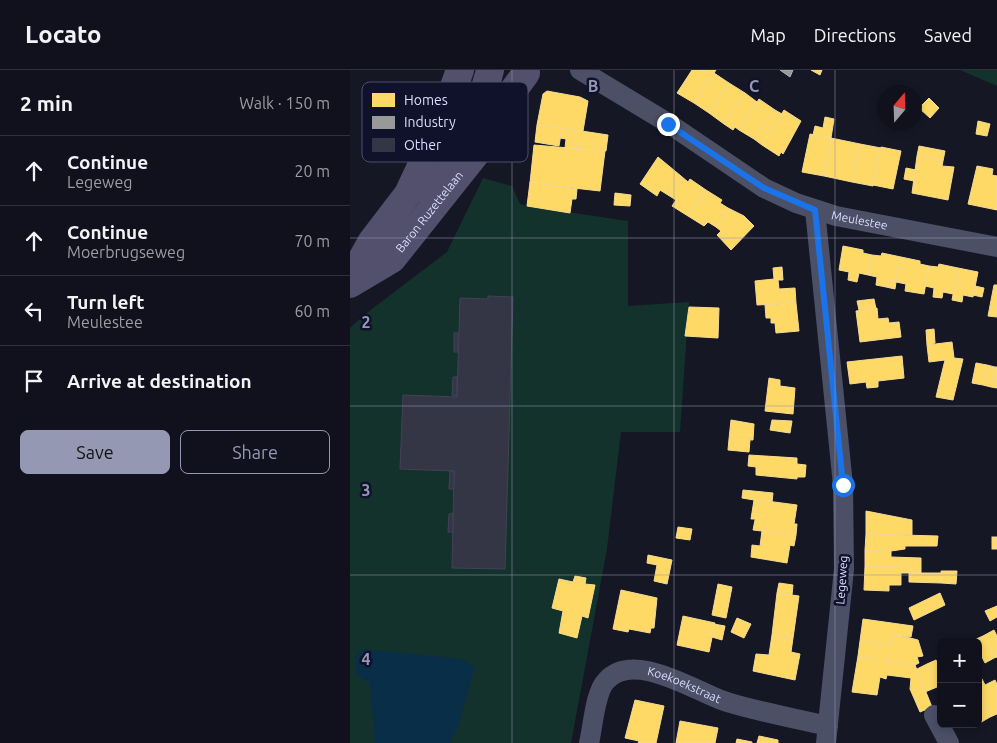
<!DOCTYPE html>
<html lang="en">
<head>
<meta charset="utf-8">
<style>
	:root { --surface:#10111c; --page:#1e1f29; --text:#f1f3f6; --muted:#9c9da3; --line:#30313b; --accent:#9598b3 }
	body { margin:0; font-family:Ubuntu,sans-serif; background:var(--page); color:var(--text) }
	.controls { position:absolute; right:15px; bottom:15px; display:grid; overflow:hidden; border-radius:8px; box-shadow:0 2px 8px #0003 }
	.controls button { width:45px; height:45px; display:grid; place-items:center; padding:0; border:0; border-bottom:1px solid var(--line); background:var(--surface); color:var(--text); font:25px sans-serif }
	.compass { position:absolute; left:527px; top:15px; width:45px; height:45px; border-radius:50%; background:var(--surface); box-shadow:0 2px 8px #0003; rotate:19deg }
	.stop { position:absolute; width:15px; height:15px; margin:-11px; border:4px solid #1a73e8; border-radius:50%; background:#fff }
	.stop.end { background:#1a73e8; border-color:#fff; box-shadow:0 1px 5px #0008 }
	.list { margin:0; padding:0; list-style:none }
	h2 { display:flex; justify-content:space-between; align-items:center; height:65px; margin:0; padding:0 20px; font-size:21px }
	h2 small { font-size:16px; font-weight:400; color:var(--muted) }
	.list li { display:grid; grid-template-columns:32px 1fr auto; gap:15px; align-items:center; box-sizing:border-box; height:70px; padding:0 20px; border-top:1px solid var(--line) }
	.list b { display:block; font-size:19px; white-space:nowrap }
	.list p { margin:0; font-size:16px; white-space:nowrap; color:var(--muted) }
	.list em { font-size:16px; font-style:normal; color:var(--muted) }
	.actions { display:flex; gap:10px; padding:15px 20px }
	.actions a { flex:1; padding:11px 0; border:1px solid var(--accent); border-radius:8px; text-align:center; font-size:18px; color:var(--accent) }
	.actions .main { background:var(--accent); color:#111 }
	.icon { flex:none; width:28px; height:28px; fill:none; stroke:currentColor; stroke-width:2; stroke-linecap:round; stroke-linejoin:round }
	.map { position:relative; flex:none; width:647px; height:673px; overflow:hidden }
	header { display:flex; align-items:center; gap:30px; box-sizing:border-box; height:70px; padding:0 25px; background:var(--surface); border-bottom:1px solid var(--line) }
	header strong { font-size:24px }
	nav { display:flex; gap:28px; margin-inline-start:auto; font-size:18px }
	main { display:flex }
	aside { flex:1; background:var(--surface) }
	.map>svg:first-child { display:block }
	.green { fill:#13322b }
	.water { fill:#092f48 }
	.homes { fill:#ffd966; stroke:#f4da94 }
	.industry { fill:#999; stroke:#acaeb8 }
	.building { fill:#343646; stroke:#414258 }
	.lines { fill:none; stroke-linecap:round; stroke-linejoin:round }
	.street { stroke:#4b5066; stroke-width:20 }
	.primary { stroke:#52506c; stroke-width:28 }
	.route { stroke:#1a73e8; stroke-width:6 }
	.grid { fill:none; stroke:#9598b3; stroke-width:1; stroke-opacity:0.55 }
	.labels { text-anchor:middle; stroke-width:5; stroke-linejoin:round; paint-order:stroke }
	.street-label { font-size:12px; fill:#dadeff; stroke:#10122b }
	.key { fill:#10122b; stroke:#4d4f6b; stroke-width:1 }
	.key-label { font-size:14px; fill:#dadeff }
	.grid-label { font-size:16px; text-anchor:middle; font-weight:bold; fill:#9598b3; stroke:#10122b; stroke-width:5; stroke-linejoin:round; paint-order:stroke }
</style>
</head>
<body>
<header>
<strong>Locato</strong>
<nav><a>Map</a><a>Directions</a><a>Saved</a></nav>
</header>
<main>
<aside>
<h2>2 min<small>Walk · 150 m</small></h2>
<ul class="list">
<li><svg class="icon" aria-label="ahead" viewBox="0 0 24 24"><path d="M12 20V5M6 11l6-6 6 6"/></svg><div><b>Continue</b><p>Legeweg</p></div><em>20 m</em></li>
<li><svg class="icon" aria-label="ahead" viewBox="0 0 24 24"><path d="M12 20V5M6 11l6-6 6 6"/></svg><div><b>Continue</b><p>Moerbrugseweg</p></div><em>70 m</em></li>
<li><svg class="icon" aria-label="left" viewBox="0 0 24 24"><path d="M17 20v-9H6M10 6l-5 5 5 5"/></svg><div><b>Turn left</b><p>Meulestee</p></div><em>60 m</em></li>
<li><svg class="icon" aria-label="arrive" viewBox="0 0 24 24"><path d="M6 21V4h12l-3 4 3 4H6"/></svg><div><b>Arrive at destination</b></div></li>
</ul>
<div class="actions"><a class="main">Save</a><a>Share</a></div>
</aside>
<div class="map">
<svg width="647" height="673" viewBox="0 0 647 673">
	<rect width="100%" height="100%" fill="#161725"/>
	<g class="green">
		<path d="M610,0H647V16Z"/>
		<path d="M133,108L162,116L170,134L177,136L278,151V236L339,232L330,362H271L257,479L221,673H0V258L14,245L97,182Z"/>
	</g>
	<path class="water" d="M12,579L113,589L125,597L109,654L100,673H25L20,614L6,603V587Z"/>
	<g class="homes">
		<path d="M342,0H366L344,33L327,23Z"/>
		<path d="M461,0H472L470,5Z"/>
		<path d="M364,3L379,13L359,43L344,33Z"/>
		<path d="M379,13L395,23L374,54L359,43Z"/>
		<path d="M197,21L230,27L238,31L233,61L187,55L193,24Z"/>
		<path d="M395,23L407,32L389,60L385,57L383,60L374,54Z"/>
		<path d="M579,28L589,38L580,48L569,38Z"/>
		<path d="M409,29L425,40L404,69L389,60Z"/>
		<path d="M425,40L432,44L412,75L404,69Z"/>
		<path d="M434,40L451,51L433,84L431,82L429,86L412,75Z"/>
		<path d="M475,47L484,49L481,68L463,65L465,56L473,58Z"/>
		<path d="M628,51L640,54L637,66L626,64Z"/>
		<path d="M187,55L212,58L209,76L185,72Z"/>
		<path d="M212,58L258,65L256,81L215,78L216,69L210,68Z"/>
		<path d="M460,64L481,68L474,106L452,102Z"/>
		<path d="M481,68L510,74L502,112L474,106Z"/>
		<path d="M510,74L531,78L523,116L502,112Z"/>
		<path d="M184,75L255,81L250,121L180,113Z"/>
		<path d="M569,76L595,81L593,91L567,86Z"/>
		<path d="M531,77L551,81L543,119L523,115Z"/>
		<path d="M567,86L593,91L592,96L604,97L598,130L562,123Z"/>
		<path d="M308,87L331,106L318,125L310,120L307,126L290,114Z"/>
		<path d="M627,96L643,99L642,105L647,106V140L618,134Z"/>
		<path d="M556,98L566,100L564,111L554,109Z"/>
		<path d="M331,106L338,112L340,109L356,120L338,146L322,136L326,130L318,125Z"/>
		<path d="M180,112L227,119L226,129H222L220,143L177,136Z"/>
		<path d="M356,120L372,130L370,133L378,138L366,157L358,152L354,156L338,146Z"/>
		<path d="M265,123L281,125L280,136L264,135Z"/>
		<path d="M378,138L394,146L404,156L381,180L367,165L371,161L366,157Z"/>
		<path d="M493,176L513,180V183L522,185L518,205L509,203L507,212L498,210L499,202L489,200Z"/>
		<path d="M532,183L551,187L546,212L537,210L536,217L526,215L527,207L518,205L522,185L531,186Z"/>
		<path d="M551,187L570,191V194L579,196L574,224L555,221L556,214L546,212Z"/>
		<path d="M589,194L608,198L603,224L593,222L592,228L583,227L584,218L575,216L579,196L588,197Z"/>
		<path d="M432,197L433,210H428L429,219L445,218L446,233L407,235L405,211L424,209L423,198Z"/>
		<path d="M608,198L628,202L623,227L613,225L612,232L602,230Z"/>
		<path d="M537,210L546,212L545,219L536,217Z"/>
		<path d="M644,215H647V247L638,246Z"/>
		<path d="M625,216L634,218L632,227L623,225Z"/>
		<path d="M524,229L526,239L509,240L507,231Z"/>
		<path d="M446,233L449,261L426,263L425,253H421V248H416L415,235Z"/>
		<path d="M339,237L369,238L368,268L335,266Z"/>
		<path d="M527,238L528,249L538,248L539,253L549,252L551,267L510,272L506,241Z"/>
		<path d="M584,259L585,273L577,275L576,260Z"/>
		<path d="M602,272L604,288L613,289L603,330L586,327L595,290L579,292L577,275Z"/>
		<path d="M552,286L554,308L528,311V317L517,318L516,312L500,314L497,292Z"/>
		<path d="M626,293L637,295L633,315L622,313Z"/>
		<path d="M637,295L645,297L641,317L633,315Z"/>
		<path d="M645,297H647V318L641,317Z"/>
		<path d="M419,308L430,310V316L445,318L443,344L415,341Z"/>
		<path d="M381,350L404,354L403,370L379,369Z"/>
		<path d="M422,350L442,351L440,363L420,360Z"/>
		<path d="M379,369L400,370L399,382L378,380Z"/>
		<path d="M399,385L447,388V394L456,395L455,407H447V409L406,405V397L398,396Z"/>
		<path d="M393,420L423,423L422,432L409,430L406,449H401L404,430L392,428Z"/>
		<path d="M409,430L447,435L444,454H447L446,465L403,460Z"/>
		<path d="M516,441L562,450V465L516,464Z"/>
		<path d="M328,457L342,459L340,470L326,468Z"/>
		<path d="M412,461L446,465L444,476L440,475L437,493L401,487L402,475L410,476Z"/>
		<path d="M516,464L588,466L587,476H555V479L541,481L515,480Z"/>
		<rect x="642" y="467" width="5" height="12"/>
		<path d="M515,480L541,481V487L571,488V503H559L560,497L515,496Z"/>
		<path d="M298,485L322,490L317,514L304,511L307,495L297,493Z"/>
		<path d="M515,496L560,497L559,503H551V515H539V521L514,520Z"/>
		<path d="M591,501H607L606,514L591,513Z"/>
		<path d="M559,503H591V513L559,512Z"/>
		<path d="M225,506L236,508L235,514L245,515L238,548L232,546L227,568L209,563L213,541L202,538L209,509L223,512Z"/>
		<path d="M429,513L443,515L442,525L427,523Z"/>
		<path d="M368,514L382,517L376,548L362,545Z"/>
		<path d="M271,520L307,528L304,558H301L300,563L279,559L278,562L263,559Z"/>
		<path d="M427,523L449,526L443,568L422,565Z"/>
		<path d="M590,523L595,535L564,550L559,538Z"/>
		<path d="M647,536V547L640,551L635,541Z"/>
		<path d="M333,546L365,553L359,582L327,575Z"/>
		<path d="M387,548L401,554L394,568L381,562Z"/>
		<path d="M513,549L563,556L561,567L548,565L541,569L540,575L510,571Z"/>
		<path d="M364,554L375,556L372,570L362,567Z"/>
		<path d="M644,560L647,566V587L644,588L633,566Z"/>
		<path d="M422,565L443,568L441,582L450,584L445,610L403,601L406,584L419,585Z"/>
		<path d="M548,565L568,570L573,586L567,587L569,593L565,595L508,586L510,571L540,575L541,569Z"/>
		<path d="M633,566L644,588L635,593L628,579V572L624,570Z"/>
		<path d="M508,586L565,595L582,637L570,642L560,619L561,608L537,605L536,609L530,607L527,625L502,622Z"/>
		<path d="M586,590L591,600V615L587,617L577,594Z"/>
		<path d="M577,594L587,617L575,622L567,599Z"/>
		<path d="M632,609L635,615L645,610L647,614V644L640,647L628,624V611Z"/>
		<path d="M628,624L640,647L628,654Z"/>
		<path d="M285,630L314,636L306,673H288L289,671L275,668Z"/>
		<path d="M330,651L368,658L365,673H326Z"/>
		<path d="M409,666L428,670V673H407Z"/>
		<path d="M387,669L402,672V673H386Z"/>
	</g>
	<g class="industry">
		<path d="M430,0H443L440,7Z"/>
		<path d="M564,32L569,33L565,53L564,52Z"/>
	</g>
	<g class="building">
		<path d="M138,226L163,227L155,499L102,498L104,401L50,399L53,325L107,327L110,228L138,229Z"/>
		<rect x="104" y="263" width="4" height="19"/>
		<path d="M103,307H107V326L102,325Z"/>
		<path d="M100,401H104V419H99Z"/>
		<path d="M103,443V462H98L99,444Z"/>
	</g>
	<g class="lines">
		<g class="street">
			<path id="s1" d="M230,0L318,53L414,118L446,133L486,146L647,177"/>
			<path d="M465,140L493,415L494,499L476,673"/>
			<path d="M584,645L599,673"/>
			<path id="s2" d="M239,673C243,657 245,622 256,611C284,579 347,623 377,632C409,642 444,648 478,656"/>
		</g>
		<g class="primary">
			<path d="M78,120C102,82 130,44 140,0"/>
			<path d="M0,210L22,171L58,124L89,58L110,0"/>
			<path id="s3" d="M0,214L42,189L128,81L155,32L176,3"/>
		</g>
	</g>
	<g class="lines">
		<path class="route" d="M318,54L414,118L465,140L493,415"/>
	</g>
	<path class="grid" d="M162,0V673M324,0V673M485,0V673M0,168H647M0,336H647M0,505H647"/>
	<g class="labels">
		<g class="street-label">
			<text dy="4" stroke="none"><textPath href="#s3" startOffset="109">Baron Ruzettelaan</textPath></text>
			<text dy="4" stroke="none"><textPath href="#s1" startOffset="320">Meulestee</textPath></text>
			<text transform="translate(492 510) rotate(-86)" y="4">Legeweg</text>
			<text dy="4" stroke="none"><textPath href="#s2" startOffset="149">Koekoekstraat</textPath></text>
		</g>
	</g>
	<rect x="12" y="12" width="166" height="80" rx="8" class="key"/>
	<rect x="22" y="23" width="23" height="14" fill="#ffd966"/>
	<rect x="22" y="46" width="23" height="13" fill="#999"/>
	<rect x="22" y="68" width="23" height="14" fill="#343646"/>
	<g class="key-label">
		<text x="54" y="35">Homes</text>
		<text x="54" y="57">Industry</text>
		<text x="54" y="80">Other</text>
	</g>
	<g class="grid-label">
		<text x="243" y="22">B</text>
		<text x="404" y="22">C</text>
		<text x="16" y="258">2</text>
		<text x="16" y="426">3</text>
		<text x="16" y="595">4</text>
	</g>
</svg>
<div class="controls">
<button>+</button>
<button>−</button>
</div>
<svg class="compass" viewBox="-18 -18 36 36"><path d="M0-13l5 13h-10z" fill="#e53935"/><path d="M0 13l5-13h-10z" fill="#9c9da3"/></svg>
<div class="stop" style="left:493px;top:415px"></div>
<div class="stop end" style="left:318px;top:54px"></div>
</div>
</main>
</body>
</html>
